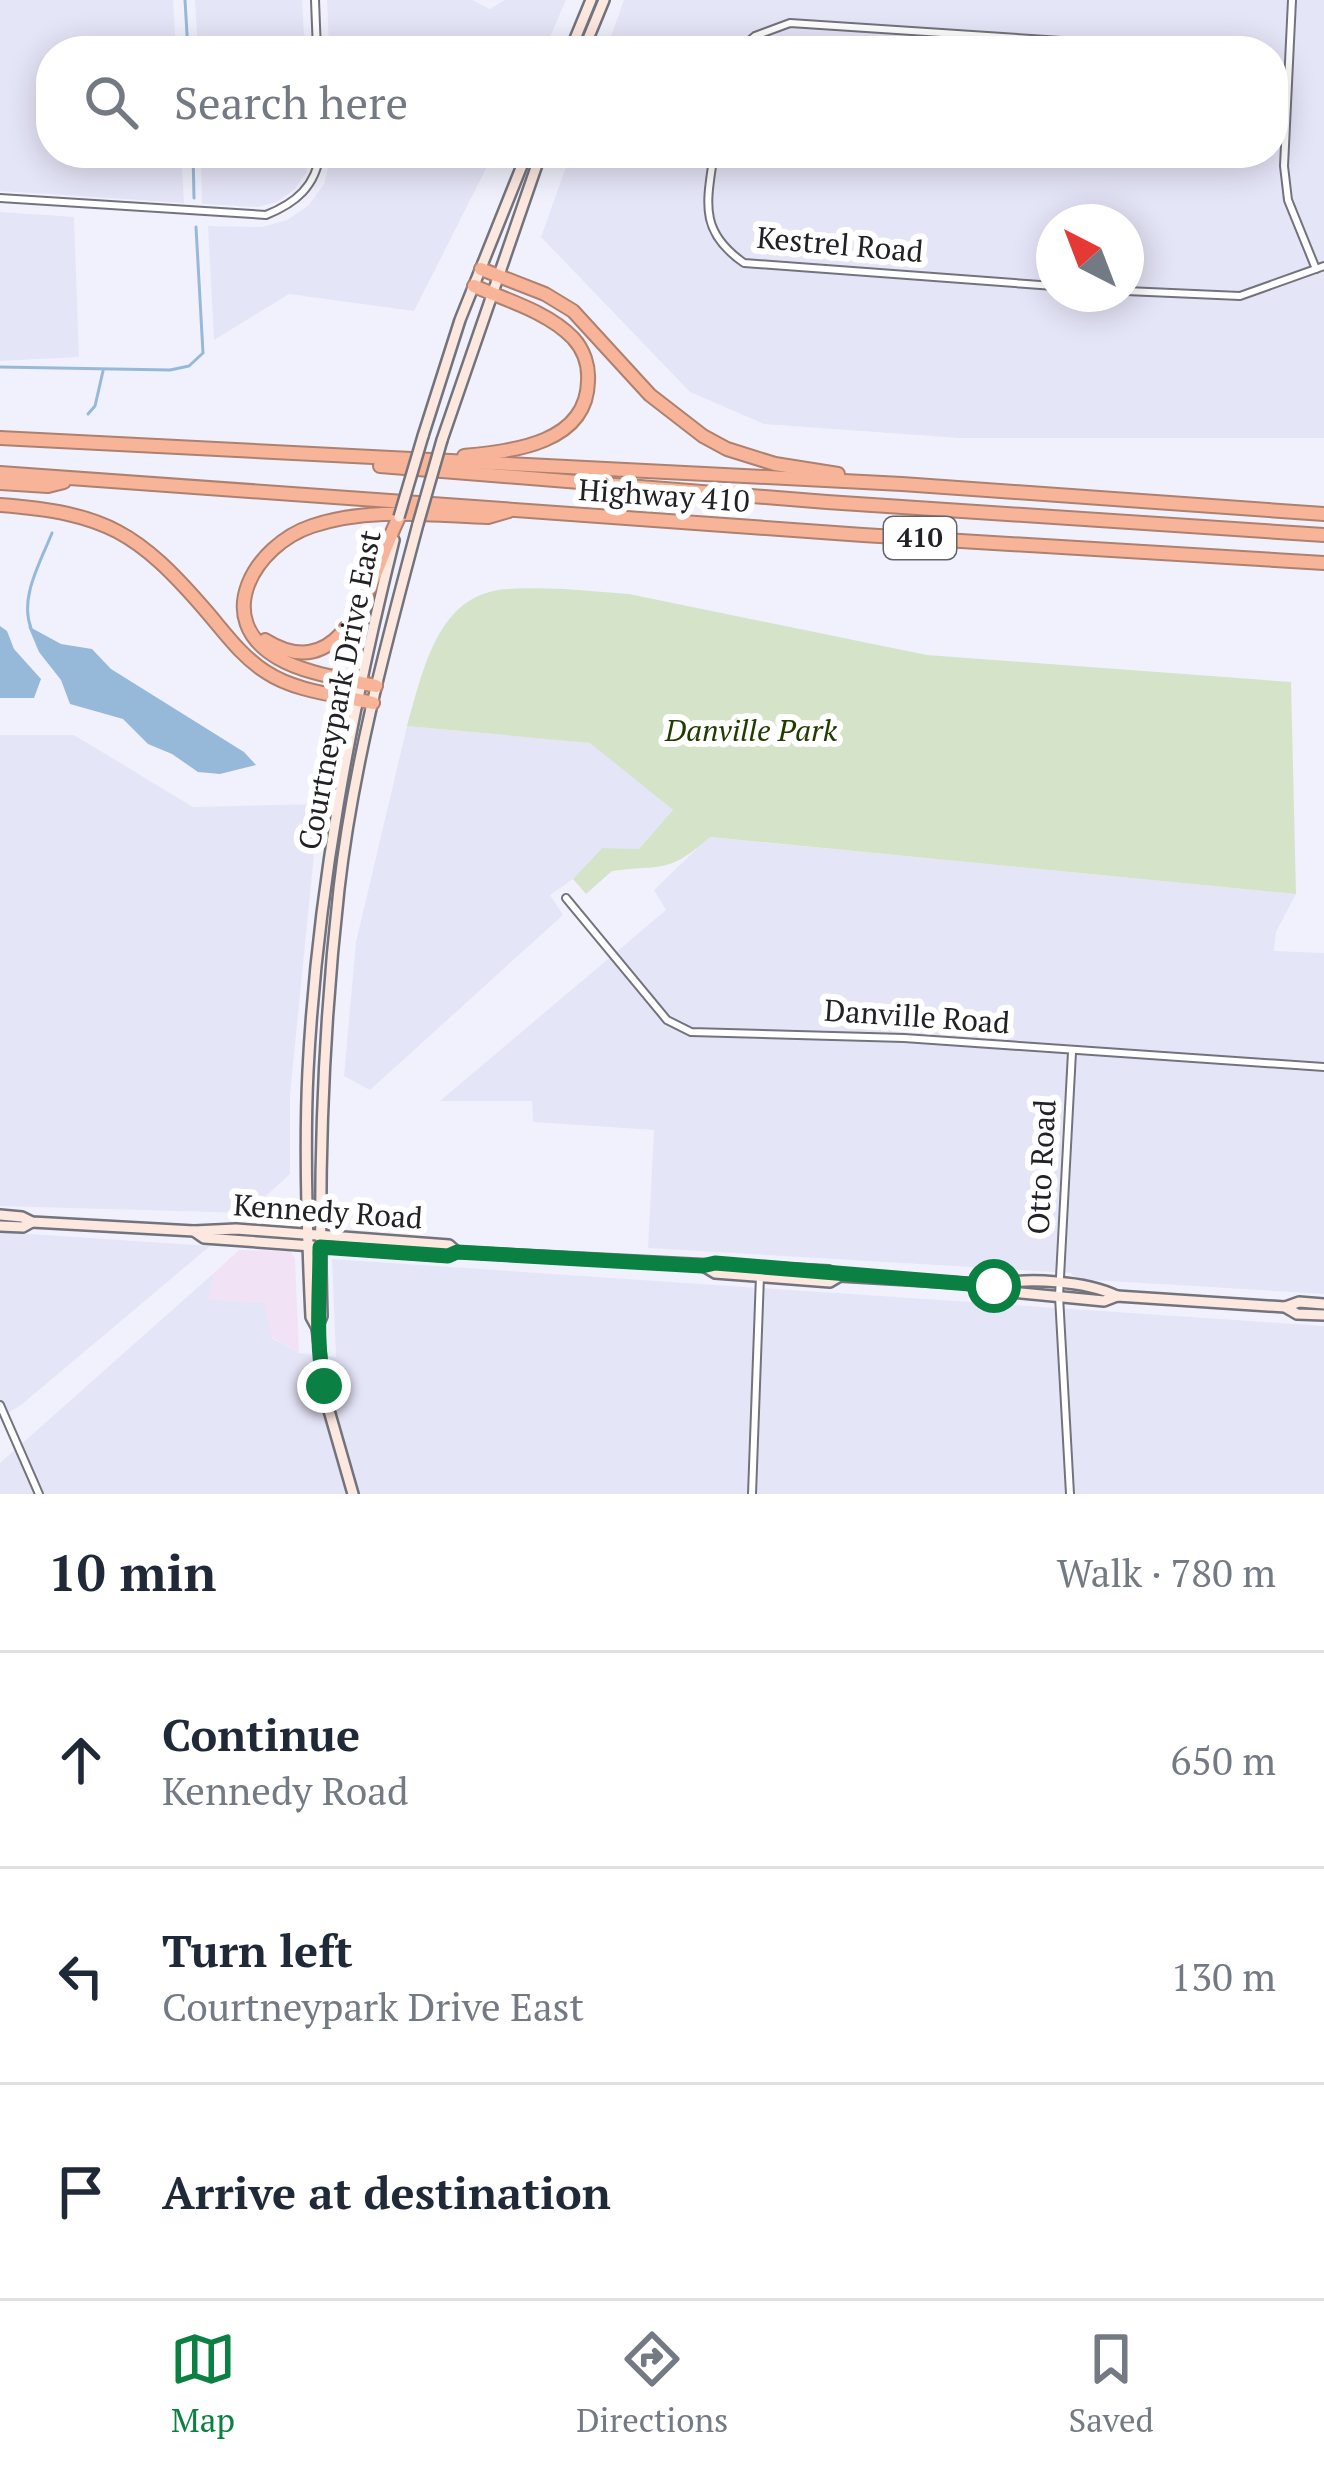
<!DOCTYPE html>
<html lang="en">
<head>
<meta charset="utf-8">
<style>
	:root { --surface:#fff; --page:#f6f6f7; --text:#1f2937; --muted:#747a83; --line:#e0e1e3; --accent:#0b8043 }
	body { margin:0; font-family:"PT Serif",serif; background:var(--page); color:var(--text) }
	.compass { position:absolute; left:1036px; top:204px; width:108px; height:108px; border-radius:50%; background:var(--surface); box-shadow:0 6px 30px #0003; rotate:318deg }
	.stop { position:absolute; width:36px; height:36px; margin:-27px; border:9px solid #0b8043; border-radius:50%; background:#fff }
	.stop.end { background:#0b8043; border-color:#fff; box-shadow:0 3px 12px #0008 }
	.list { margin:0; padding:0; list-style:none }
	h2 { display:flex; justify-content:space-between; align-items:center; height:156px; margin:0; padding:0 48px; font-size:51px }
	h2 small { font-size:39px; font-weight:400; color:var(--muted) }
	.list li { display:grid; grid-template-columns:78px 1fr auto; gap:36px; align-items:center; box-sizing:border-box; height:216px; padding:0 48px; border-top:3px solid var(--line) }
	.list b { display:block; font-size:45px; white-space:nowrap }
	.list p { margin:0; font-size:39px; white-space:nowrap; color:var(--muted) }
	.list em { font-size:39px; font-style:normal; color:var(--muted) }
	.icon { flex:none; width:66px; height:66px; fill:none; stroke:currentColor; stroke-width:2; stroke-linecap:round; stroke-linejoin:round }
	.map { position:relative; flex:none; width:1324px; height:1494px; overflow:hidden }
	.search { position:absolute; background:var(--surface); box-shadow:0 6px 30px #0003; left:36px; right:36px; top:36px; height:132px; display:flex; align-items:center; gap:30px; box-sizing:border-box; padding:0 42px; border-radius:48px; color:var(--muted); font-size:45px }
	.sheet { height:804px; background:var(--surface) }
	nav { display:flex; justify-content:space-around; align-items:center; box-sizing:border-box; height:168px; border-top:3px solid var(--line); background:var(--surface); font-size:33px; color:var(--muted) }
	nav a { display:grid; justify-items:center; gap:6px }
	nav .on { color:var(--accent) }
	.map>svg:first-child { display:block }
	.commercial { fill:#f1e2f5 }
	.built { fill:#e5e5f8; fill-rule:evenodd }
	.green { fill:#d5e4c9 }
	.water { fill:#97b9d9 }
	.lines { fill:none; stroke-linecap:round; stroke-linejoin:round }
	.stream { stroke:#97b9d9; stroke-width:3 }
	.street-casing { stroke:#73737d; stroke-width:10 }
	.secondary-casing { stroke:#73737d; stroke-width:14 }
	.highway-casing { stroke:#ad8170; stroke-width:16 }
	.street { stroke:#fff; stroke-width:6 }
	.secondary { stroke:#fde8e0; stroke-width:9 }
	.highway { stroke:#f8b498; stroke-width:12 }
	.secondary-bridge-casing { stroke:#73737d; stroke-width:14; stroke-linecap:butt }
	.secondary-bridge { stroke:#fde8e0; stroke-width:9 }
	.route { stroke:#0b8043; stroke-width:15 }
	.labels { text-anchor:middle; stroke-width:12; stroke-linejoin:round; paint-order:stroke }
	.shield { fill:#fff; stroke:#646467; stroke-width:3 }
	.shield-label { font-size:27px; font-weight:bold; fill:#222226 }
	.street-label { font-size:30px; fill:#222226; stroke:#fff }
	.park-label { font-size:30px; font-style:italic; fill:#223c00; stroke:#fff }
</style>
</head>
<body>
<div class="map">
<svg width="1324" height="1494" viewBox="0 0 1324 1494">
	<rect width="100%" height="100%" fill="#f1f1fd"/>
	<path class="commercial" d="M239,1250L290,1251L295,1259L299,1353L209,1300L214,1273Z"/>
	<g class="built">
		<path d="M0,0H173L176,51H51V153H181L184,203L0,191Z"/>
		<path d="M195,0H302L305,51H198Z"/>
		<path d="M327,0H472L490,9L505,0H566L544,51H329Z"/>
		<path d="M624,0H1324V438H959L764,424L690,392L541,237L571,153H1273V51H606ZM1054,222H1126V294H1054Z"/>
		<path d="M201,153H311L306,173L294,190L277,202L257,207L202,204Z"/>
		<path d="M332,153H494L414,311L289,294L214,340L208,226L262,227L287,220L309,205L324,184Z"/>
		<path d="M0,212L74,217L79,357L0,361Z"/>
		<path d="M407,726L591,743L674,811L639,850L602,848L573,879L550,895L563,915L370,1090L344,1076L356,942Z"/>
		<path d="M0,735H74L193,807L319,804L290,1095V1174L247,1213L0,1206Z"/>
		<path d="M709,837L1296,894L1276,932L1274,951L1324,953V1294L1076,1279L1071,1273L648,1248L654,1130L533,1122L532,1101H440L666,910L654,890Z"/>
		<path d="M0,1232L210,1246L21,1405L0,1418Z"/>
		<path d="M332,1259L1324,1326V1494H0V1463L214,1273L209,1300L264,1303L272,1338L299,1353L336,1357Z"/>
	</g>
	<path class="green" d="M565,589L629,594L927,655L1291,682L1296,894L710,837C667,875 663,864 612,871L586,894L573,879L602,848L639,849L673,810L590,743L407,726C422,676 435,600 498,590C519,587 543,589 565,589Z"/>
	<g class="water">
		<path d="M0,626L7,631L14,649L41,679L34,698H0Z"/>
		<path d="M28,626L61,644L92,649L111,669L244,752L256,765L220,774L198,772L172,754L148,744L123,719L70,704L61,680L39,652Z"/>
	</g>
	<g class="lines">
		<g class="stream">
			<path d="M185,0L188,51"/>
			<path d="M193,153L194,198"/>
			<path d="M0,367L170,370L189,366L203,353L196,227"/>
			<path d="M88,414L95,406L103,371"/>
			<path d="M31,628C19,598 41,561 52,533"/>
		</g>
		<g class="street-casing">
			<g id="street">
				<path d="M315,0L317,51"/>
				<path d="M1292,0L1284,166L1288,200L1316,269"/>
				<path d="M737,51L755,36L790,23L1214,51"/>
				<path d="M714,153C707,202 698,231 744,263L1054,286"/>
				<path d="M0,198L266,215C296,203 316,186 320,153"/>
				<path d="M1126,291L1240,296L1324,266"/>
				<path d="M566,898L667,1020L691,1032L904,1038L1324,1067"/>
				<path d="M0,1405L39,1494"/>
				<path d="M752,1494L760,1276"/>
				<path d="M1070,1494L1059,1296L1072,1052"/>
			</g>
		</g>
		<g class="secondary-casing">
			<g id="secondary">
				<path d="M570,51L591,0"/>
				<path d="M583,51L604,0"/>
				<path d="M423,436L460,320L527,153"/>
				<path d="M442,440L541,153"/>
				<path d="M0,1215L22,1217L32,1222L194,1231L236,1229L449,1245L457,1252"/>
				<path d="M0,1226L23,1227L32,1222"/>
				<path d="M194,1231L204,1238L448,1256L457,1252L829,1271L840,1276L994,1285L1010,1292L1104,1301L1117,1296L1285,1307L1297,1314L1324,1315"/>
				<path d="M705,1267L715,1273L830,1282L840,1276"/>
				<path d="M994,1285C1027,1277 1086,1281 1117,1296"/>
				<path d="M1285,1307L1299,1302L1324,1304"/>
				<path d="M317,1328L322,1316C318,1173 323,1031 339,889C353,766 386,644 418,524"/>
				<path d="M353,1494L326,1400L317,1328L311,1317C307,1235 304,1152 308,1071C317,891 351,714 394,540"/>
			</g>
		</g>
		<g class="highway-casing">
			<g id="highway">
				<path d="M481,269L545,294L573,311L650,395L703,436L727,449L775,464L838,474"/>
				<path d="M0,438L902,484L1324,514"/>
				<path d="M464,456C512,451 587,444 588,381C589,366 584,350 573,338C548,312 506,300 474,286"/>
				<path d="M380,466L827,502L1324,535"/>
				<path d="M0,473L863,535L1324,563"/>
				<path d="M0,483L48,486L64,482"/>
				<path d="M0,505C106,513 138,532 207,612C225,633 242,657 266,672C296,692 339,695 373,703"/>
				<path d="M265,640C349,692 373,568 399,517"/>
				<path d="M376,686C346,679 305,674 278,658C210,619 255,545 312,526C368,507 430,515 488,517L509,511"/>
			</g>
		</g>
		<use href="#street" class="street"/>
		<use href="#secondary" class="secondary"/>
		<use href="#highway" class="highway"/>
		<g class="secondary-bridge-casing">
			<g id="secondary-bridge">
				<path d="M399,517L423,436"/>
				<path d="M418,524L442,440"/>
			</g>
		</g>
		<use href="#secondary-bridge" class="secondary-bridge"/>
	</g>
	<g class="lines">
		<path class="route" d="M324,1386C315,1340 320,1295 320,1247L448,1256L457,1252L702,1266L715,1263L994,1286"/>
	</g>
	<g class="labels">
		<rect class="shield" x="884" y="517" width="72" height="42" rx="9"/>
		<g class="shield-label">
			<text x="920" y="547">410</text>
		</g>
		<g class="street-label">
			<text transform="translate(840 245) rotate(5)" y="10">Kestrel Road</text>
			<text transform="translate(664 496) rotate(4)" y="10">Highway 410</text>
			<text transform="translate(340 690) rotate(-79)" y="10">Courtneypark Drive East</text>
			<text transform="translate(917 1017) rotate(4)" y="10">Danville Road</text>
			<text transform="translate(1042 1167) rotate(-87)" y="10">Otto Road</text>
			<text transform="translate(328 1212) rotate(4)" y="10">Kennedy Road</text>
		</g>
		<g class="park-label">
			<text x="751" y="741">Danville Park</text>
		</g>
	</g>
</svg>
<svg class="compass" viewBox="-18 -18 36 36"><path d="M0-13l5 13h-10z" fill="#e53935"/><path d="M0 13l5-13h-10z" fill="#747a83"/></svg>
<div class="stop" style="left:994px;top:1286px"></div>
<div class="stop end" style="left:324px;top:1386px"></div>
<div class="search"><svg class="icon" aria-label="search" viewBox="0 0 24 24"><circle cx="10" cy="10" r="6"/><path d="M15 15l6 6"/></svg>Search here</div>
</div>
<section class="sheet">
<h2>10 min<small>Walk · 780 m</small></h2>
<ul class="list">
<li><svg class="icon" aria-label="ahead" viewBox="0 0 24 24"><path d="M12 20V5M6 11l6-6 6 6"/></svg><div><b>Continue</b><p>Kennedy Road</p></div><em>650 m</em></li>
<li><svg class="icon" aria-label="left" viewBox="0 0 24 24"><path d="M17 20v-9H6M10 6l-5 5 5 5"/></svg><div><b>Turn left</b><p>Courtneypark Drive East</p></div><em>130 m</em></li>
<li><svg class="icon" aria-label="arrive" viewBox="0 0 24 24"><path d="M6 21V4h12l-3 4 3 4H6"/></svg><div><b>Arrive at destination</b></div></li>
</ul>
</section>
<nav>
<a class="on"><svg class="icon" aria-label="map" viewBox="0 0 24 24"><path d="M3 6l6-2 6 2 6-2v14l-6 2-6-2-6 2zM9 4v14M15 6v14"/></svg>Map</a>
<a><svg class="icon" aria-label="directions" viewBox="0 0 24 24"><path d="M12 3l9 9-9 9-9-9zM9 14v-3h6M13 9l2 2-2 2"/></svg>Directions</a>
<a><svg class="icon" aria-label="saved" viewBox="0 0 24 24"><path d="M7 4h10v16l-5-4-5 4z"/></svg>Saved</a>
</nav>
</body>
</html>
